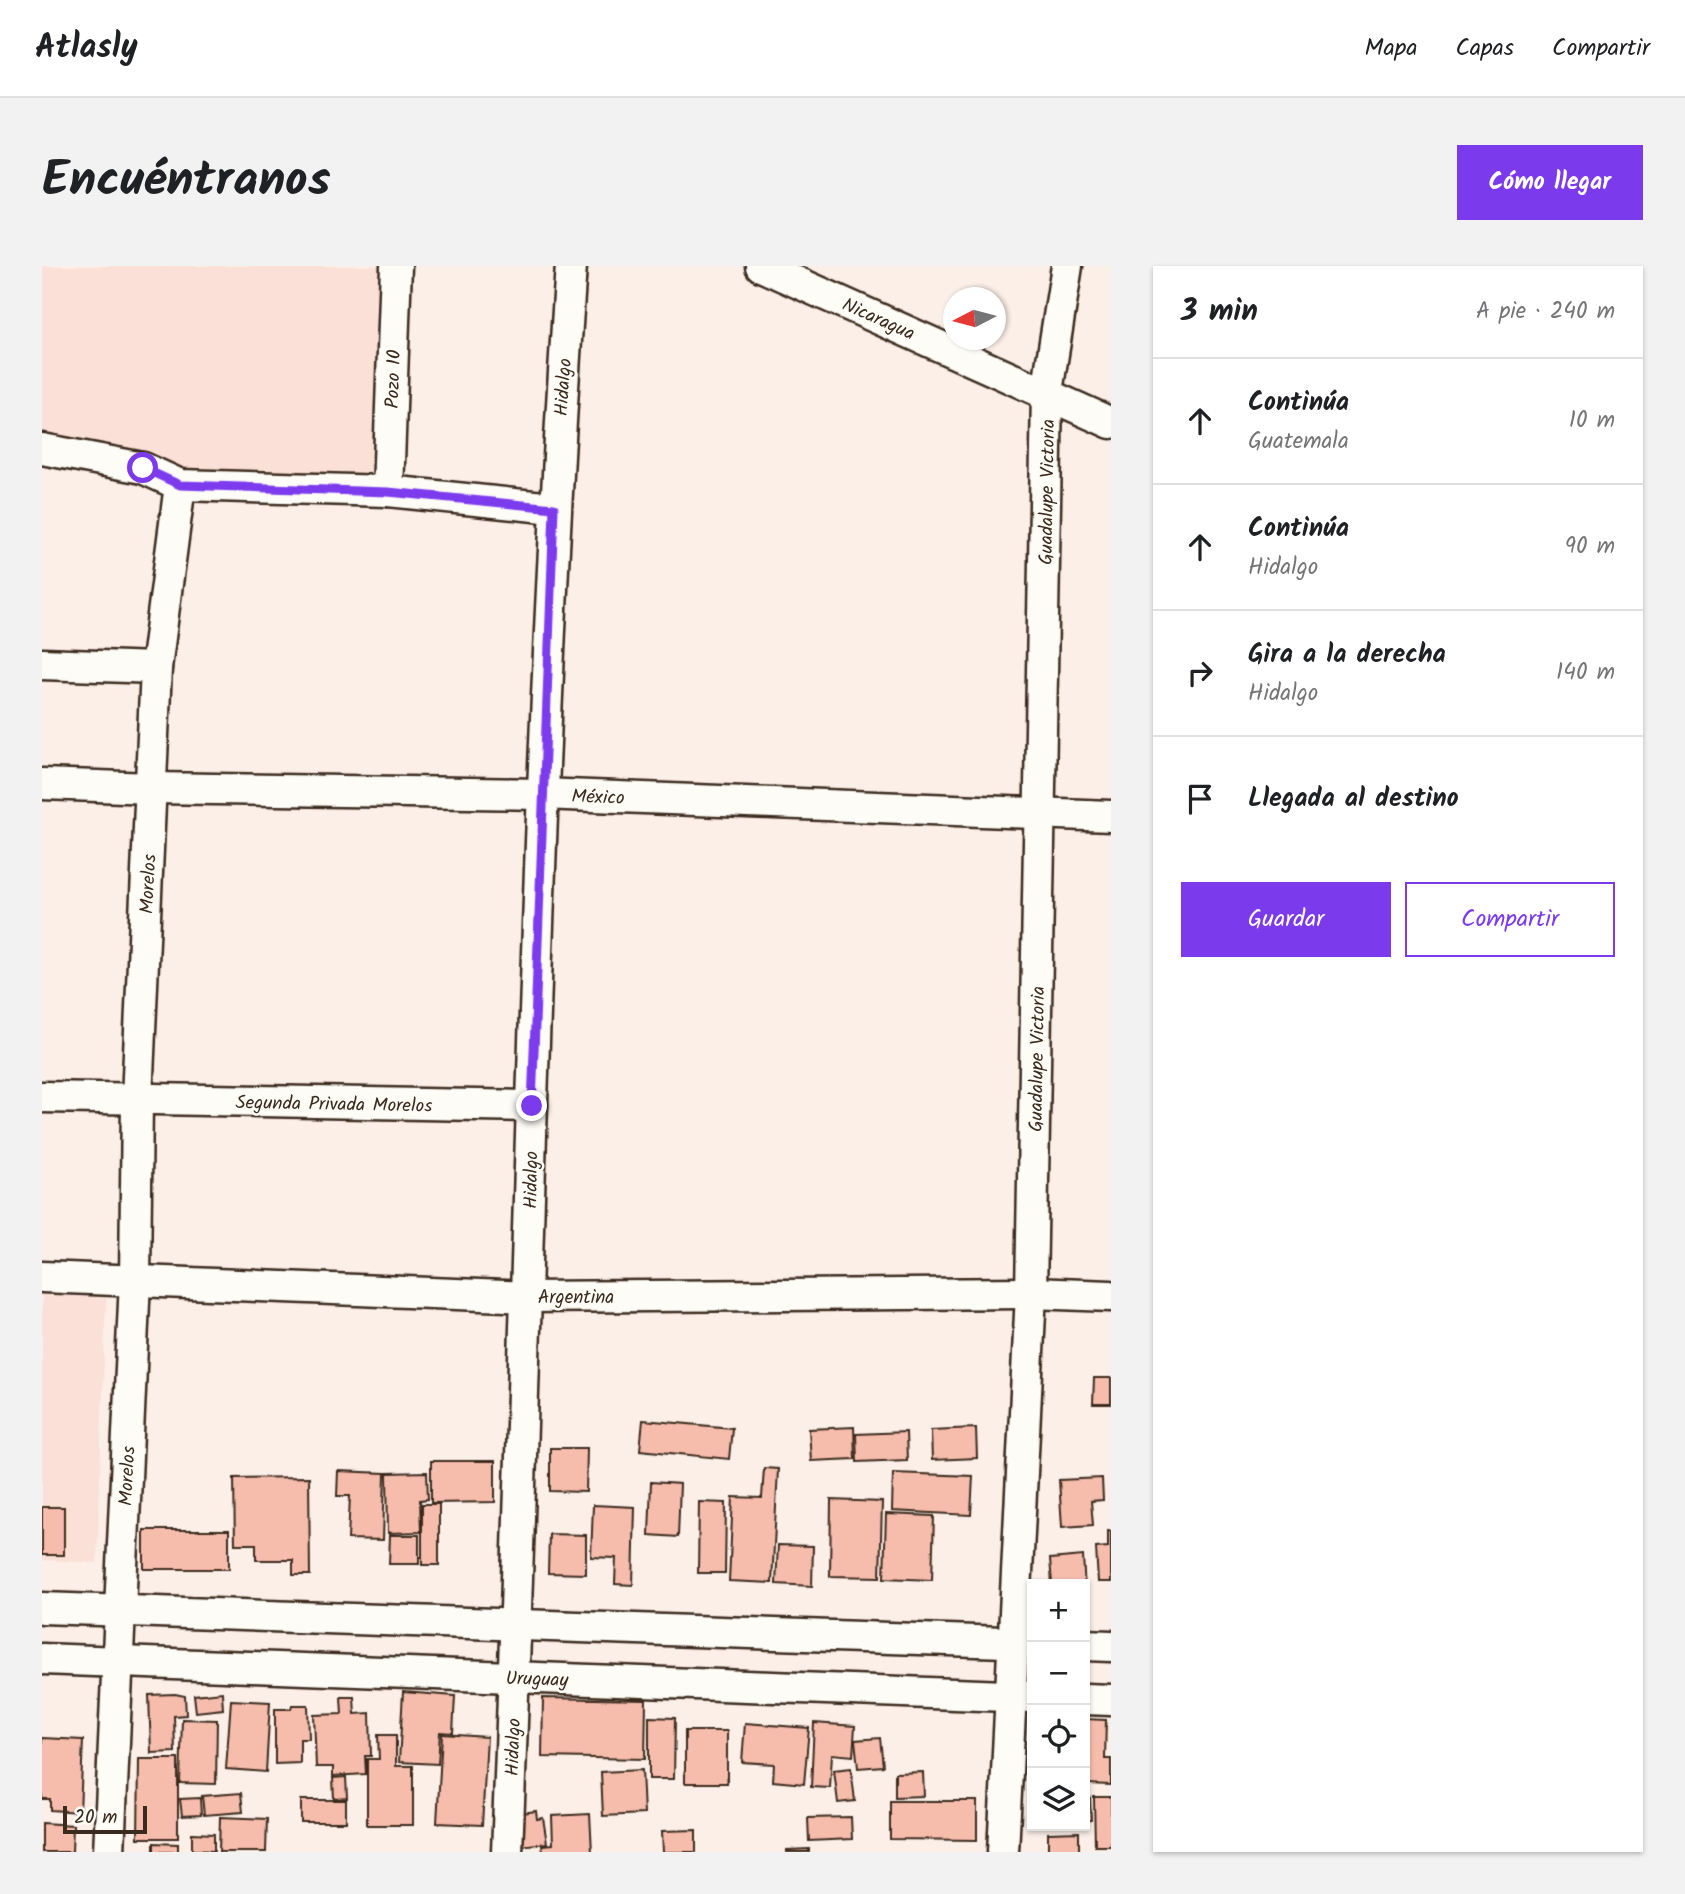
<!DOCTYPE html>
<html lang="es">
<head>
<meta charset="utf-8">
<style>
	:root { --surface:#fff; --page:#f2f2f2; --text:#202124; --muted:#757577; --line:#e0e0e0; --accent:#7c3aed }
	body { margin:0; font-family:Kalam,sans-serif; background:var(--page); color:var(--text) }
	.controls { position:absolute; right:21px; bottom:21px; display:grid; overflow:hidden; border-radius:0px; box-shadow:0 2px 5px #0004 }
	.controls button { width:63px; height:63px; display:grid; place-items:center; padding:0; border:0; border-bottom:2px solid var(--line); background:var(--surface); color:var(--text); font:35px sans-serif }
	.compass { position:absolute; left:901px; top:21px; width:63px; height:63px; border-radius:50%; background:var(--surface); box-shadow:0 2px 5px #0004; rotate:264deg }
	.scale { position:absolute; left:21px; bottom:18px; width:84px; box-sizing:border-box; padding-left:7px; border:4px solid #3b2a1e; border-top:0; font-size:19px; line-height:24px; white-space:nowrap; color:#3b2a1e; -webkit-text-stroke:5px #fdfcf7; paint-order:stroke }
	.stop { position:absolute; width:21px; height:21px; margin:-16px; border:5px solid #7c3aed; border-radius:50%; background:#fff }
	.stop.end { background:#7c3aed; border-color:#fff; box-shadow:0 2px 7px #0008 }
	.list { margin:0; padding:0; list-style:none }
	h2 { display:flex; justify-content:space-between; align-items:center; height:91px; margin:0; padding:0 28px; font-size:30px }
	h2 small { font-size:23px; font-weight:400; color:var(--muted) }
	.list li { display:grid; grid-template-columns:46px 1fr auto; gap:21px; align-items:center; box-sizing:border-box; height:126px; padding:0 28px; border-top:2px solid var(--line) }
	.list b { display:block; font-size:26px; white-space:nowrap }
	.list p { margin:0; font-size:23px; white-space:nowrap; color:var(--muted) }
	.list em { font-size:23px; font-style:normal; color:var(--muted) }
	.actions { display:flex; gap:14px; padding:21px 28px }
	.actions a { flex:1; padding:16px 0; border:2px solid var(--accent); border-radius:0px; text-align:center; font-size:24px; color:var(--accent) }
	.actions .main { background:var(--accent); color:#fff }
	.icon { flex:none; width:38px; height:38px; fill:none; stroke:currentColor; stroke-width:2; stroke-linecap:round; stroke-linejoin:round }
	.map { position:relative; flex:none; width:1069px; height:1586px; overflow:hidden; border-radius:0px }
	header { display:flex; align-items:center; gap:42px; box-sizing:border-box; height:98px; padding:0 35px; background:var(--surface); border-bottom:2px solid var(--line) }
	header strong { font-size:33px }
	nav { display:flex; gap:38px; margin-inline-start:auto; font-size:24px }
	.intro { display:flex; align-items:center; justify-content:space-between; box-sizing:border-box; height:168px; padding:0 42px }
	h1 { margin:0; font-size:49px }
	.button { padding:18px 32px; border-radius:0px; background:var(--accent); color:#fff; font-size:24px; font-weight:700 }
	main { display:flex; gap:42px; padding:0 42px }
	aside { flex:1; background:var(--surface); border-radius:0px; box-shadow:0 2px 5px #0004 }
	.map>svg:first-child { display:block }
	.built { fill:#fae0d6 }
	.building { fill:#f6bdad; stroke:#3b2a1e; stroke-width:2 }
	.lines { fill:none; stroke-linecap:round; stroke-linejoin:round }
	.minor-casing { stroke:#3b2a1e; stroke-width:35 }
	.minor { stroke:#fdfcf7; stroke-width:30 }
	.route { stroke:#7c3aed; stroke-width:9 }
	.labels { text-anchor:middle; stroke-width:5; stroke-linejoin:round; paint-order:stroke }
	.street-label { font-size:19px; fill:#3b2a1e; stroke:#fdfcf7 }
</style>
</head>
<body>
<header>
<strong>Atlasly</strong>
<nav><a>Mapa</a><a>Capas</a><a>Compartir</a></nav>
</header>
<div class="intro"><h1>Encuéntranos</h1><a class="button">Cómo llegar</a></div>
<main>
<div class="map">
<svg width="1069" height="1586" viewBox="0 0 1069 1586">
	<rect width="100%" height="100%" fill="#fcefe8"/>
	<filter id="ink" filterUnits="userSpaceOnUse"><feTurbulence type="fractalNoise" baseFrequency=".0143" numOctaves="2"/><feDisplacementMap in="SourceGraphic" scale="14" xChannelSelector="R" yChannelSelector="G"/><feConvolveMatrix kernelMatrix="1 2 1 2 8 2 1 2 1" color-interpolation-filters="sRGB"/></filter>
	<g filter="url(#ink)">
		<g class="built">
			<path d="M0,0H362L354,213L0,196Z"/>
			<path d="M0,1029L64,1032L55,1297L0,1294Z"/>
		</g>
		<g class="building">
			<path d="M1052,1112H1069V1138H1051Z"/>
			<path d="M601,1154L690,1162L687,1193L598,1184Z"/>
			<path d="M812,1161L813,1193L769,1195L767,1163Z"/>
			<path d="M934,1162L935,1192L890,1194L889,1164Z"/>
			<path d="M864,1166L865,1194L815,1196L814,1168Z"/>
			<path d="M508,1182H545L544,1226L508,1225Z"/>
			<path d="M389,1195H453V1236L389,1237Z"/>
			<path d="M722,1202L736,1203L730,1317L687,1315L691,1231L720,1232Z"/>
			<path d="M296,1205L343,1207L341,1274L306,1273L308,1230H295Z"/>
			<path d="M385,1206L386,1233L378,1234L379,1266L346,1267L345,1207Z"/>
			<path d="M851,1207L931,1210L929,1249L850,1245Z"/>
			<path d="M267,1211L268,1309H251V1294H214V1278H193L192,1212Z"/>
			<path d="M1060,1212L1061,1234L1049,1235L1051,1259L1020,1261L1017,1214Z"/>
			<path d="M609,1216L638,1218L636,1271L607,1269Z"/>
			<path d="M789,1234L840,1236L838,1311L788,1310Z"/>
			<path d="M657,1236L684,1237L683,1307H656Z"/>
			<rect x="380" y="1238" width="17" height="61"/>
			<path d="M551,1239L593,1241L591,1319L573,1318L574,1292L549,1291Z"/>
			<rect x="0" y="1241" width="22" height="48"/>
			<path d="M844,1248L892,1250L890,1314L842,1312Z"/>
			<rect x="102" y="1264" width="85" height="39"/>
			<path d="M1066,1265H1069V1316H1056L1054,1282L1066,1281Z"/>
			<path d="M507,1268L544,1269V1308L506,1307Z"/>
			<path d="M348,1269H377V1298H347Z"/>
			<path d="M736,1279L771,1280L770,1320L734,1318Z"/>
			<path d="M1041,1290L1043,1324V1318H1010L1008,1293Z"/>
			<path d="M180,1426L181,1443L154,1446L152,1429Z"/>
			<path d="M361,1426L413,1430L411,1467L398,1466L396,1498L357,1496Z"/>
			<path d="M133,1428L143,1430L144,1449L132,1450L133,1486L109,1487L107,1429Z"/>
			<path d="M299,1431H312L313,1448L328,1447L329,1490H323L324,1508L291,1510V1501H274L272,1449L300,1448Z"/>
			<path d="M501,1432L604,1434L603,1493L500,1491Z"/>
			<path d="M189,1434L228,1436L224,1506L184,1503Z"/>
			<path d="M250,1439H266L267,1473H258V1497L233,1498V1443H249Z"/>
			<path d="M607,1451L633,1452L632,1513H607Z"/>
			<path d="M140,1453L175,1454L174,1518L138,1517Z"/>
			<path d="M1043,1453L1064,1454L1063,1493H1069V1519L1043,1518Z"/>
			<path d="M703,1457L767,1462L762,1518L731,1515L732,1498L700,1496Z"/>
			<path d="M772,1457L813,1460L811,1490L790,1488L788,1522L769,1521Z"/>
			<rect x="643" y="1465" width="42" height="52"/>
			<path d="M400,1468L445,1471L440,1559L395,1557Z"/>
			<path d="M336,1469H354V1500H371V1559H325V1493H337Z"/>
			<path d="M0,1472L41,1474L38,1546L8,1544V1533H0Z"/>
			<path d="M838,1472L841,1500L816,1502L813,1474Z"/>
			<path d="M97,1493H136V1572H96Z"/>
			<path d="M809,1502L813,1535L796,1537L792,1504Z"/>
			<path d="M600,1504L602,1548L561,1550L559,1506Z"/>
			<path d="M881,1506L882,1530L853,1531V1507Z"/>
			<path d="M304,1511L305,1532L292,1533L291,1512Z"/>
			<path d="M199,1527L201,1546L162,1549L160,1530Z"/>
			<path d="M1043,1531H1048L1049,1554L1043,1555Z"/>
			<path d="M1052,1531H1069V1580H1053Z"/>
			<path d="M158,1532L159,1549L140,1550L138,1533Z"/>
			<rect x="259" y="1534" width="45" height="22"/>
			<path d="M848,1535H935V1574L848,1573Z"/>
			<path d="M494,1545L495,1553L501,1552L505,1577L477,1580L473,1548Z"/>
			<path d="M548,1548L550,1586H501L500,1579L511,1578L510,1550Z"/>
			<path d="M178,1551L225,1553L224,1586H177Z"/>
			<path d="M809,1551L810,1573L767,1575L766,1552Z"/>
			<path d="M0,1557L31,1559L30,1586H0Z"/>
			<path d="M654,1564V1586H621L620,1565Z"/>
			<path d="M1037,1566V1585L1006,1586V1567Z"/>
			<path d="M150,1567L172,1568V1585L150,1584Z"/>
			<path d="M112,1577L136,1578V1586H112Z"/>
			<path d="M767,1583V1586H745V1584Z"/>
		</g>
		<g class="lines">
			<g class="minor-casing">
				<g id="minor">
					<path d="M719,0L1069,157"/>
					<path d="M0,183L101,202L138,219L346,225L512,242"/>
					<path d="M346,225L354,0"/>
					<path d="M0,398L114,402"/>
					<path d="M0,518L110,522L499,528L1069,550"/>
					<path d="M0,831L490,840"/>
					<path d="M0,1011L486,1031L989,1027L1069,1030"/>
					<path d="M0,1342L990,1377"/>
					<path d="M1043,1379L1069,1380"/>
					<path d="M0,1393L989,1431"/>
					<path d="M1043,1433L1069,1434"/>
					<path d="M67,1586L93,1014L95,833L114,402L138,219"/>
					<path d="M465,1586C487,1057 492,528 529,0"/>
					<path d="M961,1586L989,1027L1005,126L1025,0"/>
				</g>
			</g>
			<use href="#minor" class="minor"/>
		</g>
	</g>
	<g class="lines" filter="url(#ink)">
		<path class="route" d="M101,202L138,219L346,226L512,242L490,840"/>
	</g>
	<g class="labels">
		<g class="street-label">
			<text transform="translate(837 52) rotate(24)" y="7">Nicaragua</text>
			<text transform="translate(350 113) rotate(-88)" y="7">Pozo 10</text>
			<text transform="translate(520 121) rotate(-86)" y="7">Hidalgo</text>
			<text transform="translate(1004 226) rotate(-89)" y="7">Guadalupe Victoria</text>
			<text transform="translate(556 530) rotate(2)" y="7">México</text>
			<text transform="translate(105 618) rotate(-87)" y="7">Morelos</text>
			<text transform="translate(994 793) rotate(-89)" y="7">Guadalupe Victoria</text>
			<text transform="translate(292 837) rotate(1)" y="7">Segunda Privada Morelos</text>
			<text transform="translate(488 914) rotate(-89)" y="7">Hidalgo</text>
			<text x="534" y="1037">Argentina</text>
			<text transform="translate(84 1210) rotate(-87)" y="7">Morelos</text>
			<text transform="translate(495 1412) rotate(2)" y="7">Uruguay</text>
			<text transform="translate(470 1481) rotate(-88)" y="7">Hidalgo</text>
		</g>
	</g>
</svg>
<div class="controls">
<button>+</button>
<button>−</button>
<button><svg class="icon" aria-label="locate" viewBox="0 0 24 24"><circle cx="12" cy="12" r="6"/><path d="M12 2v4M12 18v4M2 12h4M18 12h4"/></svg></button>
<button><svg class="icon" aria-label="layers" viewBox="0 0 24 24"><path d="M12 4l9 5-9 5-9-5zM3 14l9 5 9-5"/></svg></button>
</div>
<svg class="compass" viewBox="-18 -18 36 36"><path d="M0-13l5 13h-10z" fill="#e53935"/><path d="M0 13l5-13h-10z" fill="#757577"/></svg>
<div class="scale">20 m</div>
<div class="stop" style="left:101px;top:202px"></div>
<div class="stop end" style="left:490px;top:840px"></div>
</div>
<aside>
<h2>3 min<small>A pie · 240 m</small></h2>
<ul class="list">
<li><svg class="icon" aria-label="ahead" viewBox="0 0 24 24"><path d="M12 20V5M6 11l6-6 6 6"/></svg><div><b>Continúa</b><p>Guatemala</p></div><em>10 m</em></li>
<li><svg class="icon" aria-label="ahead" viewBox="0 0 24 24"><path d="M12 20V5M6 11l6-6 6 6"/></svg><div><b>Continúa</b><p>Hidalgo</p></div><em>90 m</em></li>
<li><svg class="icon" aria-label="right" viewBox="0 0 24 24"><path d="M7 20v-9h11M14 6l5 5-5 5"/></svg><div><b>Gira a la derecha</b><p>Hidalgo</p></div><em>140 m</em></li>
<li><svg class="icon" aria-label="arrive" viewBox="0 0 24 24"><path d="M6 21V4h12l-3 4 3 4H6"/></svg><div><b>Llegada al destino</b></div></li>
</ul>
<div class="actions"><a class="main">Guardar</a><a>Compartir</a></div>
</aside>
</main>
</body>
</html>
